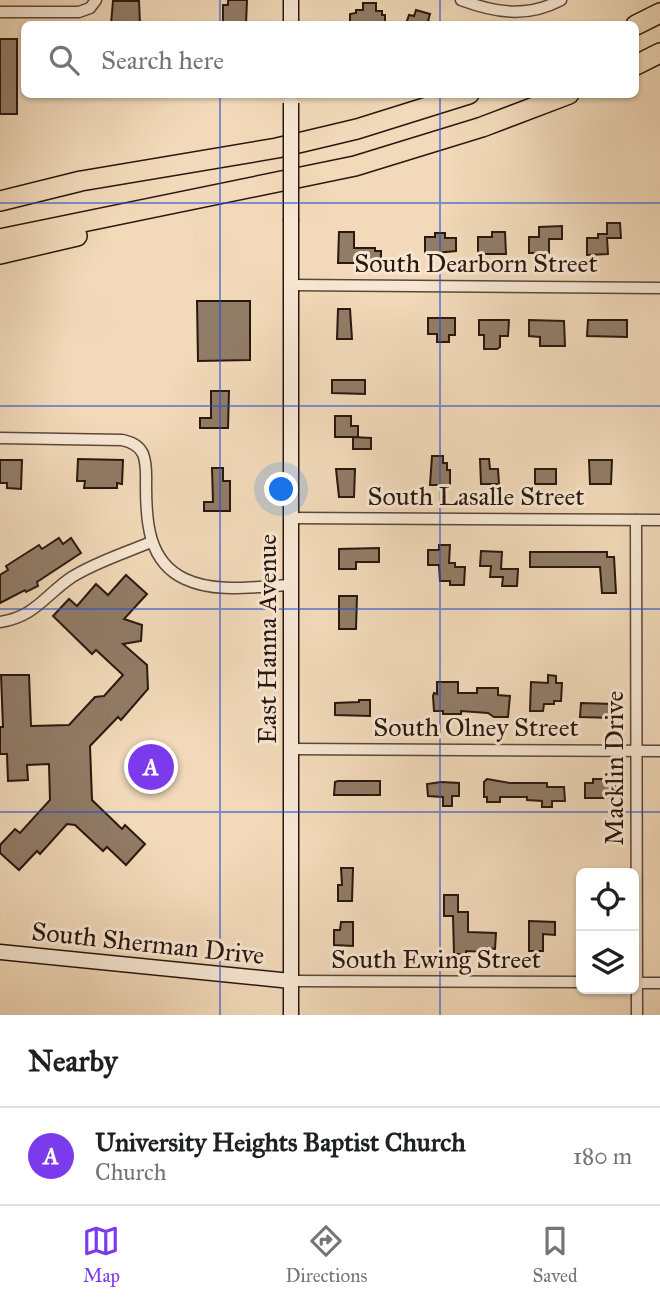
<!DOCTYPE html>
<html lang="en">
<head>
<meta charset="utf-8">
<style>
	:root { --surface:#fff; --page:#f6f6f6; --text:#202124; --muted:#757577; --line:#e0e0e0; --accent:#7c3aed }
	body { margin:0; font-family:"IM FELL Great Primer",serif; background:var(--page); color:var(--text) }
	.controls { position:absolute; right:21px; bottom:21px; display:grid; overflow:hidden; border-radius:10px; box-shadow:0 2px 5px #0004 }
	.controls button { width:63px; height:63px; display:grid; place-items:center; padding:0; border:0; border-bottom:2px solid var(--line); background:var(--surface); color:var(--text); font:35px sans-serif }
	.you { position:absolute; left:282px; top:490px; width:24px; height:24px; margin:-18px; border:5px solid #fff; border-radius:50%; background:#1a73e8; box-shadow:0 0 0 10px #1a73e833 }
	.badge { display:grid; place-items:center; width:46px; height:46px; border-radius:50%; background:var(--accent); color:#fff; font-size:23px; font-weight:700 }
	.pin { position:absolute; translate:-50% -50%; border:4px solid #fff; box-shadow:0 2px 7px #0006 }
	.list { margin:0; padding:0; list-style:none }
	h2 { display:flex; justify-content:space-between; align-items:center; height:91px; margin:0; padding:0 28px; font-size:30px }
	h2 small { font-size:23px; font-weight:400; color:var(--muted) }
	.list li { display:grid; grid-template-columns:46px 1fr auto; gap:21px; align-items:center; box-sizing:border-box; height:98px; padding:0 28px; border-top:2px solid var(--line) }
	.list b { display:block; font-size:26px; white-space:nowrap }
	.list p { margin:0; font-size:23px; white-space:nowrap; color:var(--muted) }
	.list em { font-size:23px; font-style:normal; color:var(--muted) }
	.icon { flex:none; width:38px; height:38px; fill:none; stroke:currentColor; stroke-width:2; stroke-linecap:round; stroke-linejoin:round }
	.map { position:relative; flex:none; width:660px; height:1015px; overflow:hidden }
	.search { position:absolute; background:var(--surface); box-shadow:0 2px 5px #0004; left:21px; right:21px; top:21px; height:77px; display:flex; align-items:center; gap:18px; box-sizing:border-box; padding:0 24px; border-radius:10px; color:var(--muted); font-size:26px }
	.sheet { height:189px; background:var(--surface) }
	nav { display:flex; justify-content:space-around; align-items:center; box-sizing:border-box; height:98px; border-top:2px solid var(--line); background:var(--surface); font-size:19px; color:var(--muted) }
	nav a { display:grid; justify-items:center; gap:4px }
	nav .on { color:var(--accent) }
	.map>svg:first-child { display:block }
	.building { fill:#917c67; stroke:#2a170e; stroke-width:2 }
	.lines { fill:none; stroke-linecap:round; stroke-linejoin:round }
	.minor-casing { stroke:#5c4839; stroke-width:13 }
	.secondary-casing { stroke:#2a170e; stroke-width:17 }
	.motorway-casing { stroke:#2a170e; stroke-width:22 }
	.minor { stroke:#f6e6d2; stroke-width:10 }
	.secondary { stroke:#f6e6d2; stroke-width:14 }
	.motorway { stroke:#f1d9b9; stroke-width:19 }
	.secondary-bridge-casing { stroke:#2a170e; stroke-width:17; stroke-linecap:butt }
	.secondary-bridge { stroke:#f6e6d2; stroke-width:14 }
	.grid { fill:none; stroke:#1d4ed8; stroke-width:2; stroke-opacity:0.55 }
	.labels { text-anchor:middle; stroke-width:6; stroke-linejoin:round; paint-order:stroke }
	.street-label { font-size:26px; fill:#2a170e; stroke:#f6e6d2 }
</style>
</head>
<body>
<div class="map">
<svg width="660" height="1015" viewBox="0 0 660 1015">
	<rect width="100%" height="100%" fill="#f1d9b9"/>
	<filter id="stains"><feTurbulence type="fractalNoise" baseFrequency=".00286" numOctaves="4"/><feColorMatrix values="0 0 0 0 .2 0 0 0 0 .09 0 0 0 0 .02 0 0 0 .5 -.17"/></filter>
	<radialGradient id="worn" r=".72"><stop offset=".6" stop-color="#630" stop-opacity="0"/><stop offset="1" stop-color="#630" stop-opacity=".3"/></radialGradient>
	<g class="building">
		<path d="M228,0H247L246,24L223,23V5H228Z"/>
		<path d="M113,1H139L140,24H111Z"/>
		<path d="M363,3H376V11H382V15H385V24H350V14L356,13V10H363Z"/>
		<path d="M416,10L430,14L428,21L434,24H406L409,15L414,16Z"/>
		<rect x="0" y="39" width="17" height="75"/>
		<path d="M607,223H620L621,238H607L608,254L587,255V238H598V234H607Z"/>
		<path d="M562,226V239H549V253H529V237H539V227Z"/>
		<path d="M339,232H354V248H375V251H381V263H338Z"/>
		<path d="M492,232H505L506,254H478V237H492Z"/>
		<path d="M435,233H445V238H456V251L425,254V237H435Z"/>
		<path d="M197,301H250V360L198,361Z"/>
		<path d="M338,309H350L352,339H337Z"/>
		<path d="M428,318H455V335H449V342H437V334H428Z"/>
		<path d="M479,320H509L508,336H500V347L497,349H484V335H479Z"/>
		<path d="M529,320L564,321L565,346H540V337L529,336Z"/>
		<path d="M588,320H627V337L587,336Z"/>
		<path d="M332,380H365V394L332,393Z"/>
		<path d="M211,391H229L228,428H200V418H211Z"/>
		<path d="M335,416H351V426H358V437H335Z"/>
		<path d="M353,437L371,438V449H353Z"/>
		<path d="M432,456H443V463H447V470H450V485H430Z"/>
		<path d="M78,459L123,460L122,484L117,483V488H84L85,481H77Z"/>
		<path d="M480,459H489L490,469H498L499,484H481Z"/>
		<path d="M0,460H22L21,489L7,488V483H0Z"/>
		<path d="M589,460H612L611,484H590Z"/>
		<path d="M212,468H223V481H230V511H204V502H213Z"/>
		<path d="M336,469H355L354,497H339Z"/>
		<rect x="535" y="469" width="21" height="15"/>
		<path d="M59,538L63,544L71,538L81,553L37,582L38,586L26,592L25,590L0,603V575L8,570L6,566L39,545L42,549Z"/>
		<path d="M439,545H450L449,563H455V567H465L464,585H450V581H440L439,565H428V550H439Z"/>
		<path d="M379,548V562H356V569H339V549Z"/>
		<path d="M481,551L502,552L501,569H518L517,586H502L503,577H490L491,566H480Z"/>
		<path d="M530,552H607V557H614L616,593H602L600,567H530Z"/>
		<path d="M126,575L147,594L124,619L142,625L141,641L123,644L147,665L148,689L121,720L118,717L90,746L92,800L122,829L125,825L145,844L126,865L107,847L103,851L75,825L67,824L40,854L37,851L19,870L0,853V845L15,829L20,833L50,800L49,764L27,765L28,780L8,781L7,754H0V727H3L1,675H29L31,726L69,725L95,697L104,696L123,675L96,650L92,654L53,616L69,599L77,606L96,584L108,595Z"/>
		<path d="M339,596H357L356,629H339Z"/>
		<path d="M548,675L556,676V683H562L561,701H554V704H544L543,711H530L531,682L548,683Z"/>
		<path d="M437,682H458V693H477V688H498V695L510,696L508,717H494L488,713L461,711V714H443V711H434L433,696L434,693L437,694Z"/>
		<path d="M359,700H370V716L335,715V703L359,702Z"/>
		<path d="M581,703L613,704V718L580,717Z"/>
		<path d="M487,779L510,783H547V787H564L565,801H552V807H542V801L527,800V797H500V802H487V797H484V782Z"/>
		<path d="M593,779H608V784H615V798H585V783H593Z"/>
		<path d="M338,781H380V795H334L335,782Z"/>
		<path d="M441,782L459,783V796H452V806H443V797L428,796L427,784Z"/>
		<path d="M341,868H353L352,901H338V885H342Z"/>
		<path d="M444,895H458V912H468V932L496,933L495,949L487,948V952L466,951V954H454L453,916H444Z"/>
		<path d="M529,921L555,922V935L543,934V951H529Z"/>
		<path d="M341,922H353V946L334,945V930H340Z"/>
	</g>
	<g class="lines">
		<g class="minor-casing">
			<g id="minor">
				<path d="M461,0C496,13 527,18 561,0"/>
				<path d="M0,12H79L90,8L96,0"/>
				<path d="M291,285L660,288"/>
				<path d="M0,438L122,440C131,442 139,445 143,454C147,464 146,476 146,486C146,521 148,562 185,579C217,594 257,586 291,585"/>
				<path d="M291,518L660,520"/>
				<path d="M636,520L637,1015"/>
				<path d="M0,622C35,617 45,595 72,577C96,562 125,553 151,542"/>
				<path d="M292,749L660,751"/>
				<path d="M291,981L581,982"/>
				<path d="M634,983H660"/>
			</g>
		</g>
		<g class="secondary-casing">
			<g id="secondary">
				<path d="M291,0V24"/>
				<path d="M291,221V1015"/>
				<path d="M0,952L291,981"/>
			</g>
		</g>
		<g class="motorway-casing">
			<g id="motorway">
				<path d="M636,25L660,13"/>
				<path d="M636,65L660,53"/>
				<path d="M0,201L81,181L277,148L357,129L469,94"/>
				<path d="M0,239L355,166L482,127L569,94"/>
				<path d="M0,254L77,236"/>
			</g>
		</g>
		<use href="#minor" class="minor"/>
		<use href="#secondary" class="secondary"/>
		<use href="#motorway" class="motorway"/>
		<g class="secondary-bridge-casing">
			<path id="secondary-bridge" d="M291,221V103"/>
		</g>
		<use href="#secondary-bridge" class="secondary-bridge"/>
	</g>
	<path class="grid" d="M220,0V24M440,0V24M220,94V1015M440,94V1015M0,203H660M0,406H660M0,609H660M0,812H660"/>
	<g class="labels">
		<g class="street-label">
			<text x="476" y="272">South Dearborn Street</text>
			<text x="476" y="505">South Lasalle Street</text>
			<text transform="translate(267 639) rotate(-90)" y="9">East Hanna Avenue</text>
			<text x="476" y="736">South Olney Street</text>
			<text transform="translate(614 768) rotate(-90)" y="9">Macklin Drive</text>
			<text transform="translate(148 943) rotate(6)" y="9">South Sherman Drive</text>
			<text x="436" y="968">South Ewing Street</text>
		</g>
	</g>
	<rect width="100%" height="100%" filter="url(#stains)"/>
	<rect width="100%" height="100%" fill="url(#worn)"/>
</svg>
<div class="controls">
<button><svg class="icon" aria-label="locate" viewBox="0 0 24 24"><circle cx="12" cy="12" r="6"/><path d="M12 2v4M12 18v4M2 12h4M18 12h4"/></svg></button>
<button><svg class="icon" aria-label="layers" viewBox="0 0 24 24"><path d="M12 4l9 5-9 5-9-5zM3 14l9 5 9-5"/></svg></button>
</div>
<div class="you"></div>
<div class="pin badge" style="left:151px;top:767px">A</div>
<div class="search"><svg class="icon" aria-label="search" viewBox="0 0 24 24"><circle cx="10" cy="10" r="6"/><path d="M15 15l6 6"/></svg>Search here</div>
</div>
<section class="sheet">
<h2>Nearby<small></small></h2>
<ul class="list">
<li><span class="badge">A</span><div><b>University Heights Baptist Church</b><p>Church</p></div><em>180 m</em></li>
</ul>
</section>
<nav>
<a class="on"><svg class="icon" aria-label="map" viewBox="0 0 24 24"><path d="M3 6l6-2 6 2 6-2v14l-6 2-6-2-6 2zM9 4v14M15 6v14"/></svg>Map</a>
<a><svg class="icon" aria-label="directions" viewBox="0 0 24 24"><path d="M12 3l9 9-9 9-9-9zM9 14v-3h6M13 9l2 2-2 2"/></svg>Directions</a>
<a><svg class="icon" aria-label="saved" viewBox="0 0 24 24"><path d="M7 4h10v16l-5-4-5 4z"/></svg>Saved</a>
</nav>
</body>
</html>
